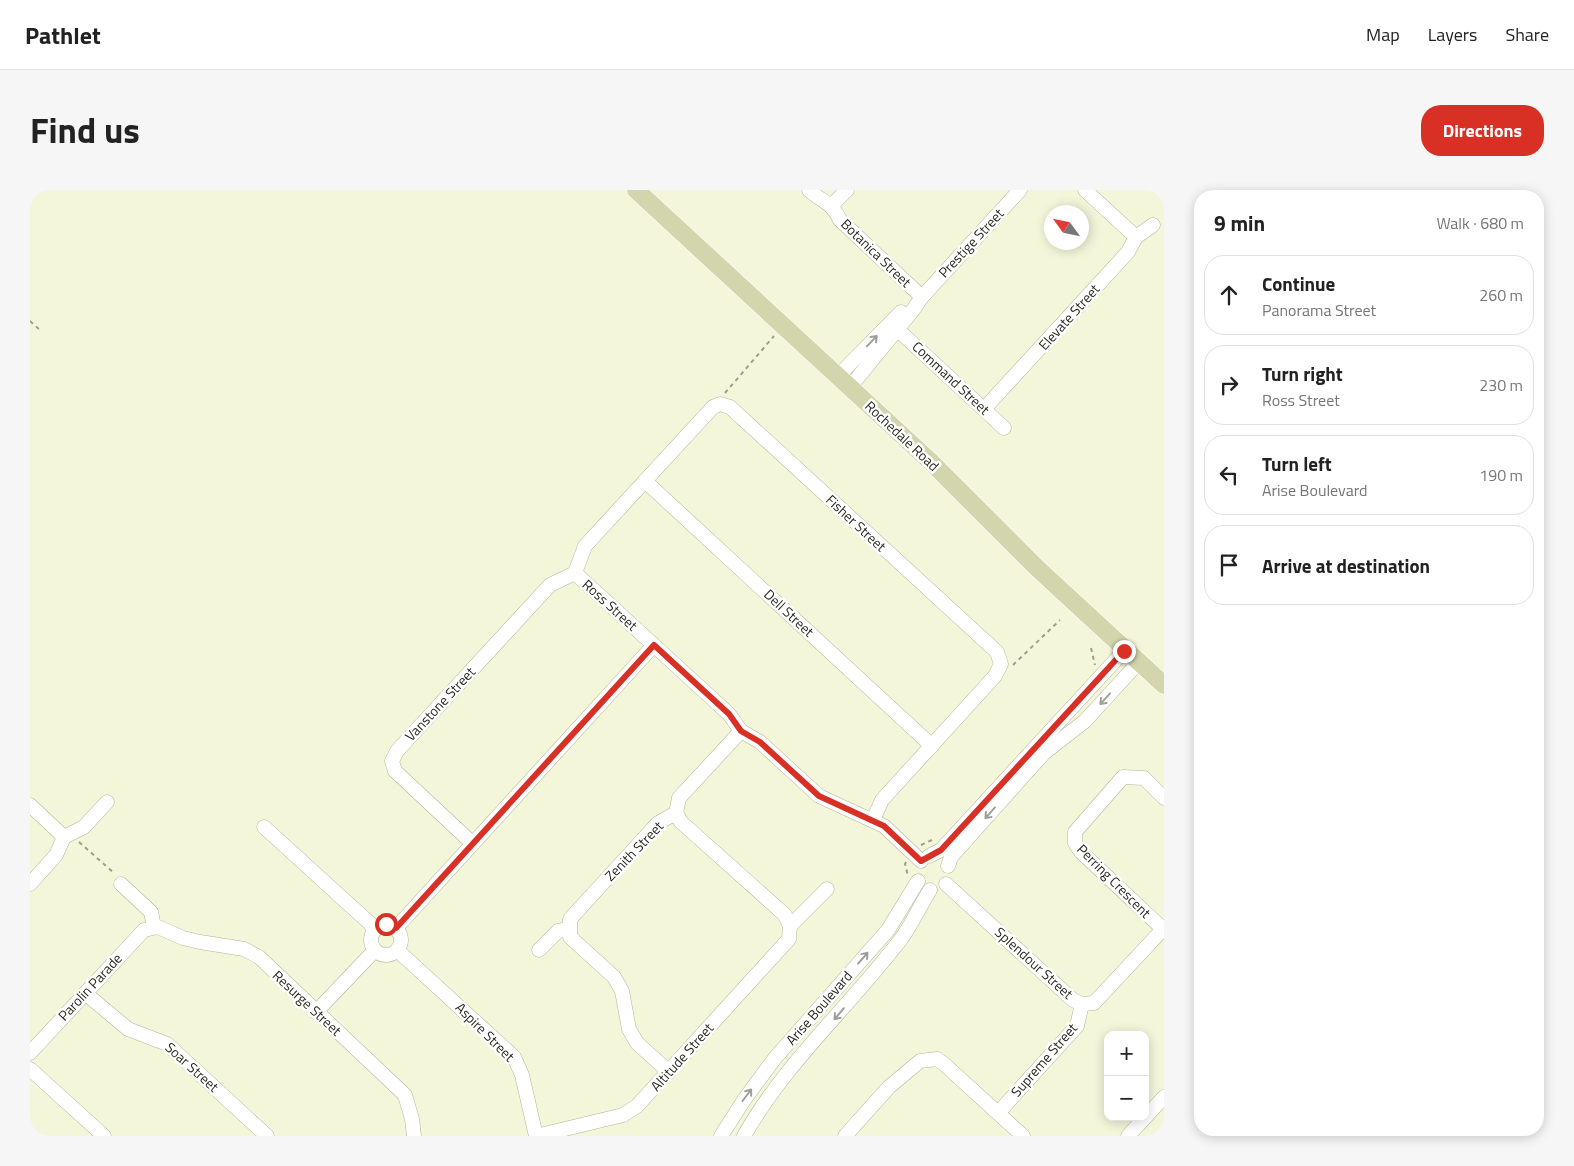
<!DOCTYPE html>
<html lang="en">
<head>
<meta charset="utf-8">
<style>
	:root { --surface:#fff; --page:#f6f6f6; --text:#222; --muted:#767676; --line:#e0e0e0; --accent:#d93025 }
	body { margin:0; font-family:"Titillium Web",sans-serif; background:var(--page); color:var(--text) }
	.controls { position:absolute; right:15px; bottom:15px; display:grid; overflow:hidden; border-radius:10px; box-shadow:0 2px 12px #0003 }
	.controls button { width:45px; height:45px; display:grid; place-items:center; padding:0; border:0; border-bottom:1px solid var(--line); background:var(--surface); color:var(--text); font:25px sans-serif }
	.compass { position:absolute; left:1014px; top:15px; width:45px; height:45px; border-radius:50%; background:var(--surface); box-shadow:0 2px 12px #0003; rotate:303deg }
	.stop { position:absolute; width:15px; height:15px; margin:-11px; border:4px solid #d93025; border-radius:50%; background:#fff }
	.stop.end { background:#d93025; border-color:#fff; box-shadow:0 1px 5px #0008 }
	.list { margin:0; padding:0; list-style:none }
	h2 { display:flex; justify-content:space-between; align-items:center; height:65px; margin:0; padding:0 20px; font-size:21px }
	h2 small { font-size:16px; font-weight:400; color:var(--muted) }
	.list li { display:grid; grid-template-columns:32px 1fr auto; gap:15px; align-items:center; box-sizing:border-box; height:80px; margin:0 10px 10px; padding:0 10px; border:1px solid var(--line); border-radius:20px }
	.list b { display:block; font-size:19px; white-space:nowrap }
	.list p { margin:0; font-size:16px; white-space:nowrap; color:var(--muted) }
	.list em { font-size:16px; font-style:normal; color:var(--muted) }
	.icon { flex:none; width:28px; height:28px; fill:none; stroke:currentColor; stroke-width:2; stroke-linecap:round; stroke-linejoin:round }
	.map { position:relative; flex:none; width:1134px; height:946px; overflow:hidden; border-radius:20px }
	header { display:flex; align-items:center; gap:30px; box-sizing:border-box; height:70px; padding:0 25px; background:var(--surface); border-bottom:1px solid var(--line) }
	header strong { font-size:24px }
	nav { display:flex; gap:28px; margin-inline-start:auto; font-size:18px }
	.intro { display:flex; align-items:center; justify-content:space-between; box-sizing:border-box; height:120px; padding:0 30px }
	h1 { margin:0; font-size:35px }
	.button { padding:12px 22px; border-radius:20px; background:var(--accent); color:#fff; font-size:18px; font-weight:700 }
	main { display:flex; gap:30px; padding:0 30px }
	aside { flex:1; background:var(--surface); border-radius:20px; box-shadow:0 2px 12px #0003 }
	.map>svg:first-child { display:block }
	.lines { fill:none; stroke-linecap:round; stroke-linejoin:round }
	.minor-casing { stroke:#b2b499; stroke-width:15 }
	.major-casing { stroke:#fff; stroke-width:19 }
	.path { stroke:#9d9f8a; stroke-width:2; stroke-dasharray:4 4; stroke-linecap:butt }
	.minor { stroke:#fff; stroke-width:14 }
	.major { stroke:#d3d6ac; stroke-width:18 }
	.oneway { stroke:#9f9f9a }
	.route { stroke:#d93025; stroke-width:6 }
	.labels { text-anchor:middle; stroke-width:5; stroke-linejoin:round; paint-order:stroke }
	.street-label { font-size:14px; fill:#292a1f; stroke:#fff }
</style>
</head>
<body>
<header>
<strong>Pathlet</strong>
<nav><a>Map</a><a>Layers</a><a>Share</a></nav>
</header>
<div class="intro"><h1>Find us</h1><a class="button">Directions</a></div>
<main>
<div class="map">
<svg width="1134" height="946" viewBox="0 0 1134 946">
	<rect width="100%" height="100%" fill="#f4f6da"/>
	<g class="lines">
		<g class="minor-casing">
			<g id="minor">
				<path d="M779,0C793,13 801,11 810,30L892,107"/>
				<path d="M1055,0L1106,47"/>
				<path d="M802,15L817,0"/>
				<path d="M867,139L974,238"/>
				<path d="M808,186L871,122"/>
				<path d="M820,197L883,120L892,107L990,0"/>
				<path d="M954,219L1098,62L1106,47L1123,35"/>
				<path d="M615,291L902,556"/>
				<path d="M545,383L555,356L683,217L690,214L700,217L967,462L971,474L965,486L852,610L843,630"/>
				<path d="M545,383L699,524L711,541L730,552L789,606L854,636L891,671"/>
				<path d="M0,615L34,647"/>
				<path d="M234,637L345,738"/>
				<path d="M442,653L365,581L362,571L367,561L520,395L545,383"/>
				<path d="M899,666L911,660L1094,461"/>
				<path d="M918,676L921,667L1014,563L1055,531L1108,473"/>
				<path d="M0,694L26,665L34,647L54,637L77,612"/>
				<path d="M91,694L121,722L124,737"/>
				<path d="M916,694L1043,810L1052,814L1064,813L1134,738"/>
				<circle cx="356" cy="750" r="15"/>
				<path d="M760,736L797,699"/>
				<path d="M366,738L624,455"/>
				<path d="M1133,739L1051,662L1045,653V642L1093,587L1114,588L1134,608"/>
				<path d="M367,760L484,867L492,885L506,946"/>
				<path d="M509,760L528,741L539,739"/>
				<path d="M55,803L98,839L137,854L237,946"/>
				<path d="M286,822L345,760"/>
				<path d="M0,863L114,740L128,737L153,748L170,752L214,759L229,767L375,905L382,929L384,946"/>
				<path d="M0,879L74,946"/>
				<path d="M639,882L607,853L599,839L592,801L584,787L540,747V729L628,633L646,623L649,608L711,541"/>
				<path d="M968,923L1047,836L1052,814"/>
				<path d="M506,946L593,925L607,916L759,749L760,736L755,725L651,632L646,623"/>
				<path d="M691,946L714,910L745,868L858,740L888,691"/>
				<path d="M714,946C755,873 820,816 871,749C882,734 890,716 900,700"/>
				<path d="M815,946L859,897L890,871L907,869L914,874L993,946"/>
				<path d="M1098,946L1134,907"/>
			</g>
		</g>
		<g class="major-casing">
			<path id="major" d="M606,0L901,272L1007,378L1134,495"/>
		</g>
		<g class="path">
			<path d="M0,131L11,141"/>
			<path d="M695,203L744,146"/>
			<path d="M1061,458L1065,475"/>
			<path d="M983,475L1030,430"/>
			<path d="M49,652L84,683"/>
			<path d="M891,655L902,650"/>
			<path d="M876,672L875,674L878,686"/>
		</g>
		<use href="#minor" class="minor"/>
		<use href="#major" class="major"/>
	</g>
	<defs><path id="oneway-shaft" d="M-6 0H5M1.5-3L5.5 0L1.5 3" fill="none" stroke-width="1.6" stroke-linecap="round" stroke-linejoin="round" transform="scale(1.25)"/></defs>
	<g class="oneway">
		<use href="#oneway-shaft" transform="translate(842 151) rotate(-46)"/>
		<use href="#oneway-shaft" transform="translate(1075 509) rotate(132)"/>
		<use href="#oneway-shaft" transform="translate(960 623) rotate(132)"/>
		<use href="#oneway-shaft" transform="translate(833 768) rotate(-49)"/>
		<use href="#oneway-shaft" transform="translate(809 824) rotate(130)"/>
		<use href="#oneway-shaft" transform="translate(717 905) rotate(-53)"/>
	</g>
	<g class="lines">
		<path class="route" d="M356,734L366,738L624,455L699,524L711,541L730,552L789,606L854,636L891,671L911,660L1094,461"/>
	</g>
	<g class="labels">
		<g class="street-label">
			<text transform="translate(941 53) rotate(-47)" y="5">Prestige Street</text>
			<text transform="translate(846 63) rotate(44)" y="5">Botanica Street</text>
			<text transform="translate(1039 127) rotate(-48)" y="5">Elevate Street</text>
			<text transform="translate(921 188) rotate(43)" y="5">Command Street</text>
			<text transform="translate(872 246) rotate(43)" y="5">Rochedale Road</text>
			<text transform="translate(826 333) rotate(43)" y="5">Fisher Street</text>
			<text transform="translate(580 415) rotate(42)" y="5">Ross Street</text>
			<text transform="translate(759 423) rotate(43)" y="5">Dell Street</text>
			<text transform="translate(410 514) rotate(-47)" y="5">Vanstone Street</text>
			<text transform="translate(604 661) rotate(-46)" y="5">Zenith Street</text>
			<text transform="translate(1084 691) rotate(45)" y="5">Perring Crescent</text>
			<text transform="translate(1004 773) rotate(42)" y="5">Splendour Street</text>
			<text transform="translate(60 797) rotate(-47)" y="5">Parolin Parade</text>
			<text transform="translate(277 813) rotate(43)" y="5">Resurge Street</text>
			<text transform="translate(789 818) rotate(-49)" y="5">Arise Boulevard</text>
			<text transform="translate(455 842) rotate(45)" y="5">Aspire Street</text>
			<text transform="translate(652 867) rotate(-48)" y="5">Altitude Street</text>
			<text transform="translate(1014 870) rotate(-49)" y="5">Supreme Street</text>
			<text transform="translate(162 877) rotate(42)" y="5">Soar Street</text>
		</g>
	</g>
</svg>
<div class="controls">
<button>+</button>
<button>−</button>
</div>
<svg class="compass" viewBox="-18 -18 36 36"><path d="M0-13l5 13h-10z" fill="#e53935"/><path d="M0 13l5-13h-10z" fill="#767676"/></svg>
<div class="stop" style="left:356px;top:734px"></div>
<div class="stop end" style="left:1094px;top:461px"></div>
</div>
<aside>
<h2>9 min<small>Walk · 680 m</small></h2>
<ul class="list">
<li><svg class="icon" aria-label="ahead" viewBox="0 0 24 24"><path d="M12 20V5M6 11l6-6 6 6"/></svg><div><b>Continue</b><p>Panorama Street</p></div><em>260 m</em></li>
<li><svg class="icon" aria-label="right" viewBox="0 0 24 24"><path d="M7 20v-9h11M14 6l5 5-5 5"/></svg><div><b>Turn right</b><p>Ross Street</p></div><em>230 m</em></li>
<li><svg class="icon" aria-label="left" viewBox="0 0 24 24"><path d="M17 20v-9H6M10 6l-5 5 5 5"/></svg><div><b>Turn left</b><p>Arise Boulevard</p></div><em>190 m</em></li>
<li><svg class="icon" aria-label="arrive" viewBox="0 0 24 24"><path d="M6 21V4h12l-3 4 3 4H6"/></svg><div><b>Arrive at destination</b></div></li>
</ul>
</aside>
</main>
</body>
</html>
